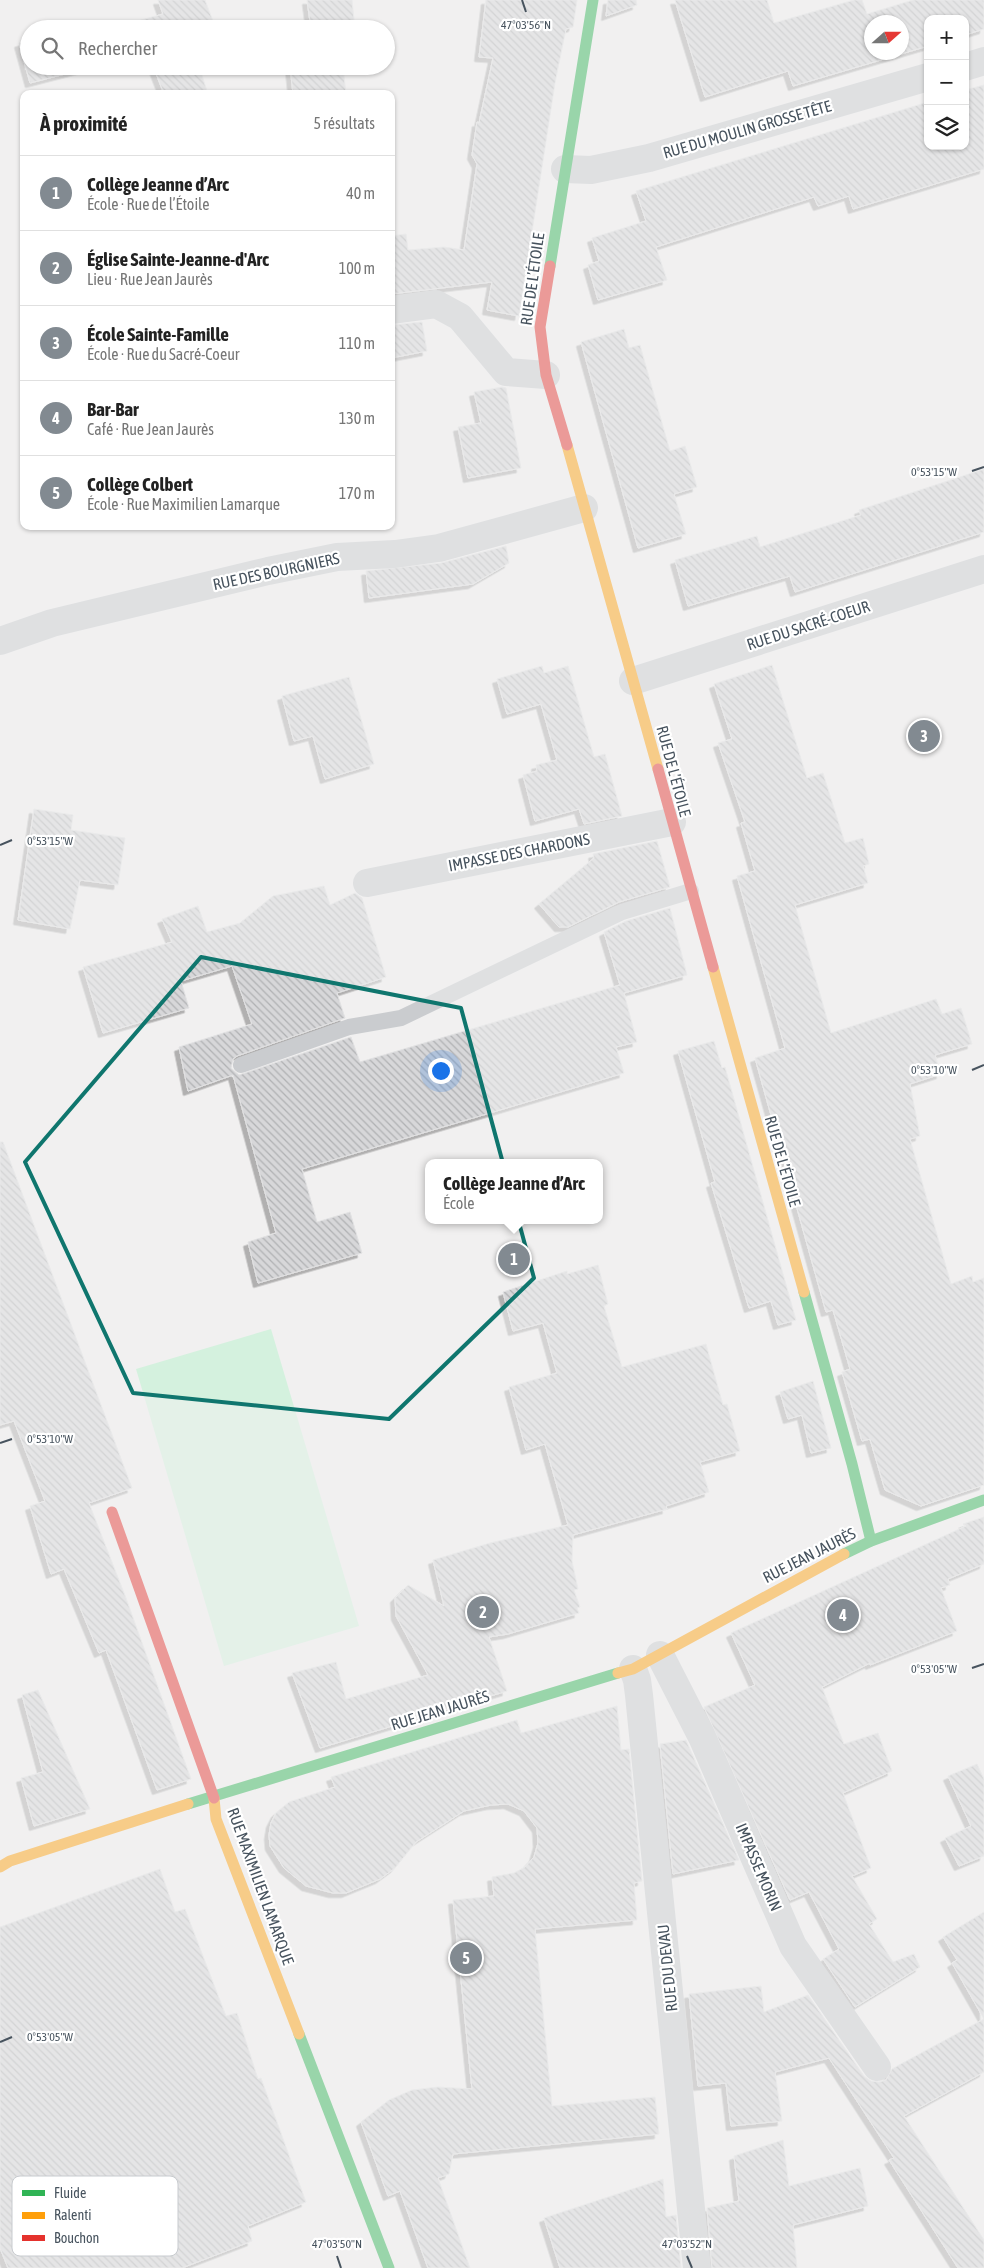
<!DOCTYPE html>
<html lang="fr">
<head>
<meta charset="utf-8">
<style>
	:root { --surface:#fff; --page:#f2f2f2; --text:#222; --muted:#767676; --line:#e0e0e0; --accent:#828a91 }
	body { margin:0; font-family:"Asap Condensed",sans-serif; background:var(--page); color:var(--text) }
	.controls { position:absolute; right:15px; top:15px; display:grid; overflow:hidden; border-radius:10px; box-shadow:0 1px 4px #0004 }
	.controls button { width:45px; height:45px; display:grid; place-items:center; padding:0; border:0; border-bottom:1px solid var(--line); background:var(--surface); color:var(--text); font:25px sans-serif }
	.compass { position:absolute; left:864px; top:15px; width:45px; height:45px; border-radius:50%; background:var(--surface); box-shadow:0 1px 4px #0004; rotate:69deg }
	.you { position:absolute; left:440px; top:1070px; width:18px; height:18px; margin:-12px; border:4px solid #fff; border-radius:50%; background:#1a73e8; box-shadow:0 0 0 8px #1a73e833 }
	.badge { display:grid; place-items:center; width:32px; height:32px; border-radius:50%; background:var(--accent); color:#fff; font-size:16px; font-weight:700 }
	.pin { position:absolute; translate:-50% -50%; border:2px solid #fff; box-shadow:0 1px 5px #0006 }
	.popup { position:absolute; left:425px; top:1159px; width:178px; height:65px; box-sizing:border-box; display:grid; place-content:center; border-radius:10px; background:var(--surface); filter:drop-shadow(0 1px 4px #0005); font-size:16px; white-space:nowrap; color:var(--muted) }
	.popup b { font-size:19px; color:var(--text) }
	.popup::after { content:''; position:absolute; left:50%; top:100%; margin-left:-10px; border:10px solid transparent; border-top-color:var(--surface) }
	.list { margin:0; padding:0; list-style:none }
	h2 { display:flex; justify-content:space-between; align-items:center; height:65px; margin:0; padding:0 20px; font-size:21px }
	h2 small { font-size:16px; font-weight:400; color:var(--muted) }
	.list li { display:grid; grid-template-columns:32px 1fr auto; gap:15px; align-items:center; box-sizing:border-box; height:75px; padding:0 20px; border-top:1px solid var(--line) }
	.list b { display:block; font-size:19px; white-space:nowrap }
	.list p { margin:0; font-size:16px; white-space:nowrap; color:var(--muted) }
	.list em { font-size:16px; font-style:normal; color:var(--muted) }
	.icon { flex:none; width:28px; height:28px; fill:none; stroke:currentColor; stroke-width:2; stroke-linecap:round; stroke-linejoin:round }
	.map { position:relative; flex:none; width:984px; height:2268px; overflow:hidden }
	.search { position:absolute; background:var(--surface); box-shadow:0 1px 4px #0004; left:20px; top:20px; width:375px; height:55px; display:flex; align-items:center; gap:12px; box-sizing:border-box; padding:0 18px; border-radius:28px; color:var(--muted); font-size:19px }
	.panel { position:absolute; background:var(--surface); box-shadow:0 1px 4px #0004; left:20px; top:90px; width:375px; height:440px; border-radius:10px }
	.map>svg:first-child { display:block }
	.pitch { fill:#d4f1de }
	.building { fill:url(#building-back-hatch); stroke:#e2e2e3; fill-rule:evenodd; filter:url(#shadow) }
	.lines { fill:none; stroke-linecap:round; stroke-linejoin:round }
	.lane { stroke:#cacccf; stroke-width:16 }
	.street { stroke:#cacccf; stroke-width:28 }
	.fast { stroke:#30b455; stroke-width:11 }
	.slow { stroke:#ff9f0a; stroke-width:11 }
	.jam { stroke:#e5322d; stroke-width:11 }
	.marked { fill:none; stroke:#0f766e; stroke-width:4; stroke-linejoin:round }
	.ticks { fill:none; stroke:#47535e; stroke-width:2 }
	.labels { text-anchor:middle; stroke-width:4.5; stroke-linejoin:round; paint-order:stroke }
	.street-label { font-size:16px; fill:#47535e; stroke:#fff }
	.key { fill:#fff; stroke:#c8cbcf; stroke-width:1 }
	.key-label { font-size:14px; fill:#47535e }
	.ticks-label { font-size:12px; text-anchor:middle; fill:#47535e; stroke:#fff; stroke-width:4.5; stroke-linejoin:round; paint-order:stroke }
</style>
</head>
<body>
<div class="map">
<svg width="984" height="2268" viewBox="0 0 984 2268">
	<defs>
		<pattern id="building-back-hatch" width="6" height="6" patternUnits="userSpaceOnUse" patternTransform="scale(1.25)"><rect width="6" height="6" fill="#d7d7d9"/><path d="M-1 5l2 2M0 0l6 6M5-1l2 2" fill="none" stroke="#b0b1b3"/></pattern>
		<filter id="shadow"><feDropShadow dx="-4.5" dy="4.5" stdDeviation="0" flood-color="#0004"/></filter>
	</defs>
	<rect width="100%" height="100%" fill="#f1f0f0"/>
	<path class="pitch" d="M271,1329L359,1626L224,1666L136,1369Z"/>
	<g class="building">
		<path d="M158,0H205L216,29H108L163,14Z"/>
		<path d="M307,0H352L355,29H311Z"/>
		<path d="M486,0H577L573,27L566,29L555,83L519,316L487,310L492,282L391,294V236L406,234L408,250L444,247L464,250L477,164L472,155L477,122L479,123L493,58L479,57Z"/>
		<path d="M608,0H636L637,5L606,16Z"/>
		<path d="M675,0H767L774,23L854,0H862L867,14L913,0H984V29L965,35V19H928V46L793,86L788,71L705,97ZM872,22H902V52H872Z"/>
		<path d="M29,40V66L92,67L30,83L19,43Z"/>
		<path d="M153,66H199L208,94H164Z"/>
		<path d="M290,66H343L346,94H293Z"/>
		<path d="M984,85V169L853,209L849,196L818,206L814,197L656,247L667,280L598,300L588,265L599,261L592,238L646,221L636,191L928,102V146H965V90Z"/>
		<path d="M422,322L427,351L391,358V325Z"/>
		<path d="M624,329L629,348L640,345L670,451L685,446L697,487L674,494L686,534L638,548L581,342Z"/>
		<path d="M502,387L506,388L521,468L468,478L458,427L481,423L474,392Z"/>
		<path d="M984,469V532L795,592L790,576L688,606L675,560L757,536L760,547L861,515L859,510Z"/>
		<path d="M506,546L509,563L473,584L369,598L366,571L441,563Z"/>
		<path d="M772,665L807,778L823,773L845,843L863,838L869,864L863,866L868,883L795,905L831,1033L936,999L942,1014L961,1008L972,1044L935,1055L941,1074L910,1084L920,1136L910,1139L951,1284L972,1276L973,1282L984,1278V1485L921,1506L885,1490L870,1439L862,1441L842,1372L850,1369L833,1310L826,1312L755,1058L785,1048L737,876L755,871L741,823L745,822L718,743L732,739L714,684Z"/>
		<path d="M542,666L544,673L568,666L594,757L605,754L622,816L584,824L579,809L535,821L523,775L537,771L536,765L557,760L541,704L507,714L497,679Z"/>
		<path d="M349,677L374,764L325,779L313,736L294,741L282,696Z"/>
		<path d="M34,809L73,815L71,830L125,838L118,885L80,880L70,929L18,920Z"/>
		<path d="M657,841L670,887L619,902L568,927H559L539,904L594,858L593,854Z"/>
		<path d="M324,886L330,905L355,893L362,898L386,977L337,993L345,1018L237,1056L233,1059L231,1068L239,1075L351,1037L360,1062L620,985L604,932L626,921L670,908L687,975L624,993L637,1042L616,1047L624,1073L302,1169L317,1222L350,1212L362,1253L258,1283L248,1242L276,1233L233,1075L188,1091L179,1047L252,1024L232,966L181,981L189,1008L103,1033L83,967L172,942L162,919L198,906L207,932L240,923L273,896Z"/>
		<path d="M714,1041L722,1068L725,1067L796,1320L778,1325L771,1301L749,1308L711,1183L715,1182L678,1051Z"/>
		<path d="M0,1142H3L132,1488L89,1503L126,1598L191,1779L157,1790L106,1650L99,1653L64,1569L51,1574L30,1506L45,1501L14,1421L0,1425Z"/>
		<path d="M598,1265L608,1304L604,1306L622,1367L706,1344L723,1405L727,1404L740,1451L700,1462L709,1492L666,1506L667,1509L573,1535L572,1561L578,1589L574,1590L580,1607L577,1608L579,1613L508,1634L489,1637L507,1691L320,1748L292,1673L336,1662L346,1699L428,1675L396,1616L395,1598L408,1585L444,1606L433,1560L490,1543L568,1525L545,1444L526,1450L509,1387L557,1373L543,1323L513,1331L503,1292L567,1271V1274Z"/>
		<path d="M813,1381L831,1448L811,1453L802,1415L788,1419L780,1392Z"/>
		<path d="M984,1517V1564L948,1579L950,1585L941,1588L957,1631L870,1665V1663L822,1687L844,1744L878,1733L892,1771L843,1793L871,1868L852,1876L877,1919L869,1924L893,1962L914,1954L920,1967L855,2007L823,1959L839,1949L809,1892L790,1900L704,1707L755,1685L731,1633L966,1526L963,1524Z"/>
		<path d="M38,1690L90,1809L34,1826L21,1778L43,1772L22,1695Z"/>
		<path d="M617,1706L621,1750L629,1749L642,1881L634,1883L637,1920L535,1929L552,2106L655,2097L659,2134L453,2154L449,2174L438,2178L470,2268H428L400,2191L388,2196L361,2122L389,2100L412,2090L438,2087L472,2089L453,1900L494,1896L492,1877L514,1873L525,1867L534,1857L538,1843L537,1828L524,1811L508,1804L491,1805L464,1811L416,1842L395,1868L380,1879L346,1893H333L306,1886L284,1868L270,1846L269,1835L271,1823L276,1813L289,1802L335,1787L331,1777L517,1720L521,1733Z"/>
		<path d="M686,1740L739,1860L673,1874L660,1744Z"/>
		<path d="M977,1764L984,1779V1856L959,1866L945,1838L971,1826L948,1776Z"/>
		<path d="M160,1869L175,1912L185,1909L226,2016L237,2013L258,2079L261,2078L306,2202L248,2226L252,2241L182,2268H8L0,2248V1927Z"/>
		<path d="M984,1912V2072L904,2116L984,2240V2268H958L889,2160L894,2158L829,2058L775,2072L782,2121L731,2126L726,2083L698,2086L689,1994L761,1986L764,2012L808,1995L864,2076L871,2081L879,2082L886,2080L892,2069L899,2065L984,2019L952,1963L957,1960L943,1937Z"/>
		<path d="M783,2140L789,2186L860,2168L868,2206L793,2225L797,2268H712L707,2208L739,2201L734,2156Z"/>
		<path d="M663,2179L666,2217L676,2215L681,2268H560L544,2218Z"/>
	</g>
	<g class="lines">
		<path class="lane" d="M241,1065L349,1027L401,1018L622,912L691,891"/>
		<g class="street">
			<path d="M965,67L984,61"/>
			<path d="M565,169L591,170L649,158L928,77"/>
			<path d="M391,310L436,304L460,317L506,372L546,375"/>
			<path d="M0,641L52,623L268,571L337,557L395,554L439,548L584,508"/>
			<path d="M633,681L984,569"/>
			<path d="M367,883L672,822"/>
			<path d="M660,1655L702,1737L793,1946L877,2067"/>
			<path d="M633,1669L637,1680L639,1695L697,2268"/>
		</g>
		<g class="fast">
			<path d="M550,266L593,0"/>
			<path d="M804,1292L852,1464L871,1541"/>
			<path d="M844,1554L871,1541L984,1500"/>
			<path d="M188,1804L618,1673"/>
			<path d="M299,2034L389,2268"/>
		</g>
		<g class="slow">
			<path d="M567,445L658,769"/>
			<path d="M713,967L804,1292"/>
			<path d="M618,1673L633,1669L844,1554"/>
			<path d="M214,1798L216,1819L299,2034"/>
			<path d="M0,1867L10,1861L188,1804"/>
		</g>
		<g class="jam">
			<path d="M550,266L540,327L546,375L567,445"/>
			<path d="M658,769L713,967"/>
			<path d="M112,1512L214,1798"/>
		</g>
	</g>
	<path d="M0 0H984V2268H0ZM201,957L461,1008L534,1278L389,1419L133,1393L25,1162Z" fill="#f1f0f0" fill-opacity=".55" fill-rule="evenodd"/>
	<path class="marked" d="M201,957L461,1008L534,1278L389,1419L133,1393L25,1162Z"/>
	<path class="ticks" d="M522,0L526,12M972,471L984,467M0,845L12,840M972,1070L984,1065M0,1443L12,1439M972,1668L984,1664M0,2042L12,2037M337,2256L341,2268M687,2256L692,2268"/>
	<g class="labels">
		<g class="street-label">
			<text transform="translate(747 129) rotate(-16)" y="6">RUE DU MOULIN GROSSE TÊTE</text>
			<text transform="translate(532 279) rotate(-82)" y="6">RUE DE L’ÉTOILE</text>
			<text transform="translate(276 571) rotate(-12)" y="6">RUE DES BOURGNIERS</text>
			<text transform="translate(808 625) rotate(-18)" y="6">RUE DU SACRÉ-COEUR</text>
			<text transform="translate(674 771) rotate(75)" y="6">RUE DE L’ÉTOILE</text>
			<text transform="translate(519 852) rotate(-11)" y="6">IMPASSE DES CHARDONS</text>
			<text transform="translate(783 1161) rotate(74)" y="6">RUE DE L’ÉTOILE</text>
			<text transform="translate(809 1555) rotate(-27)" y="6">RUE JEAN JAURÈS</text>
			<text transform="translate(440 1710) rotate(-17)" y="6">RUE JEAN JAURÈS</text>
			<text transform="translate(759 1867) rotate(67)" y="6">IMPASSE MORIN</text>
			<text transform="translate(261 1886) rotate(70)" y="6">RUE MAXIMILIEN LAMARQUE</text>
			<text transform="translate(667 1968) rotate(-96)" y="6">RUE DU DEVAU</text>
		</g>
	</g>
	<rect x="12" y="2176" width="166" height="80" rx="8" class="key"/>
	<rect x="22" y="2190" width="23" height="6" fill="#30b455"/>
	<rect x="22" y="2212" width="23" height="7" fill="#ff9f0a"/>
	<rect x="22" y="2235" width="23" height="6" fill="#e5322d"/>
	<g class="key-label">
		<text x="54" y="2198">Fluide</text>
		<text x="54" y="2220">Ralenti</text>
		<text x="54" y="2243">Bouchon</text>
	</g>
	<g class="ticks-label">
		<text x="526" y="29">47°03'56"N</text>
		<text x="934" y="476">0°53'15"W</text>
		<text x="50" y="845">0°53'15"W</text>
		<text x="934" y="1074">0°53'10"W</text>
		<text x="50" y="1443">0°53'10"W</text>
		<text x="934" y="1673">0°53'05"W</text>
		<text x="50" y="2041">0°53'05"W</text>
		<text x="337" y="2248">47°03'50"N</text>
		<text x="687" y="2248">47°03'52"N</text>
	</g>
</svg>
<div class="controls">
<button>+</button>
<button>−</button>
<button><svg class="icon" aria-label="layers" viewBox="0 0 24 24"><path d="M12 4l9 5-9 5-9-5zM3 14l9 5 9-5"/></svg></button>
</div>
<svg class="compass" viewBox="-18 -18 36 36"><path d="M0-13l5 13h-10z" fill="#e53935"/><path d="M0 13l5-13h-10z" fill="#767676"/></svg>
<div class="you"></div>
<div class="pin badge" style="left:514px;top:1259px">1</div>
<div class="popup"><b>Collège Jeanne d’Arc</b>École</div>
<div class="pin badge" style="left:483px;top:1612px">2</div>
<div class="pin badge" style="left:924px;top:736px">3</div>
<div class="pin badge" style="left:843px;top:1615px">4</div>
<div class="pin badge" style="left:466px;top:1958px">5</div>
<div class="search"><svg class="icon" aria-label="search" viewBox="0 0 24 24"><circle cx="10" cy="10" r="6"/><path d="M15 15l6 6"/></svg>Rechercher</div>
<section class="panel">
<h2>À proximité<small>5 résultats</small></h2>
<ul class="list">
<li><span class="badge">1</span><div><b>Collège Jeanne d’Arc</b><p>École · Rue de l’Étoile</p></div><em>40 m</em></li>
<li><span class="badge">2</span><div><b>Église Sainte-Jeanne-d'Arc</b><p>Lieu · Rue Jean Jaurès</p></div><em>100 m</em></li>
<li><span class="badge">3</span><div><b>École Sainte-Famille</b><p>École · Rue du Sacré-Coeur</p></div><em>110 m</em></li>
<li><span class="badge">4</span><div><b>Bar-Bar</b><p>Café · Rue Jean Jaurès</p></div><em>130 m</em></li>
<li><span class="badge">5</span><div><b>Collège Colbert</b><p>École · Rue Maximilien Lamarque</p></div><em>170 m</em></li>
</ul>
</section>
</div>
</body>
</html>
